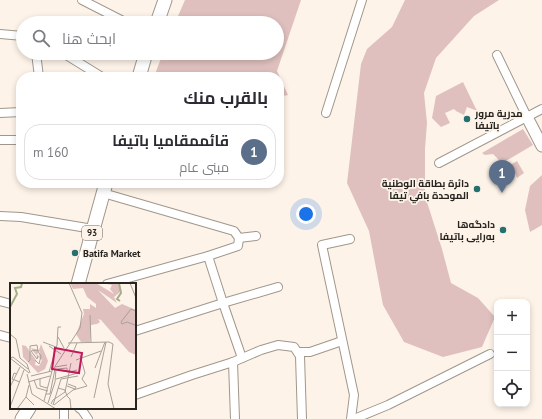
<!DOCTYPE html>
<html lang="ar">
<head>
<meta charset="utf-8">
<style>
	:root { --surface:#fff; --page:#f7f7f7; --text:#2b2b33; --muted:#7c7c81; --line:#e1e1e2; --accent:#25706f }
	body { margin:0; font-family:"PT Sans",Cairo,sans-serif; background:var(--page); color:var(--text); direction:rtl }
	.controls { position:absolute; right:12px; bottom:12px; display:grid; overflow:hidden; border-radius:8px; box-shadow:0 2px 6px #0003 }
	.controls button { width:36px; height:36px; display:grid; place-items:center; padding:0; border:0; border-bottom:1px solid var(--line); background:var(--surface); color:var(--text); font:20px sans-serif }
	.you { position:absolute; left:306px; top:214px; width:14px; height:14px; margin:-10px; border:3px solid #fff; border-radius:50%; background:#1a73e8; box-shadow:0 0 0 6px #1a73e833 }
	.badge { display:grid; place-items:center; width:26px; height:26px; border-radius:50%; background:var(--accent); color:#fff; font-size:13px; font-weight:700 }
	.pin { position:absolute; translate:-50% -33px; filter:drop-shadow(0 1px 2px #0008) }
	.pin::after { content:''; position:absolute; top:21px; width:14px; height:12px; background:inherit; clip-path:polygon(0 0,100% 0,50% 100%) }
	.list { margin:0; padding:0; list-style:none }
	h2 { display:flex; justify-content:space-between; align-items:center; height:52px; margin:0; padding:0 16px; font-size:17px }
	h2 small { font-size:13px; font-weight:400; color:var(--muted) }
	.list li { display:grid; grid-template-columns:26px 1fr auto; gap:12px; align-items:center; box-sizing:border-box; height:56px; margin:0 8px 8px; padding:0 8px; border:1px solid var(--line); border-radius:16px }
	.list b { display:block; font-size:15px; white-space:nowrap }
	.list p { margin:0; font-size:13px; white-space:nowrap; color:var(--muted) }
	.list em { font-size:13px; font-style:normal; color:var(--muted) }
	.icon { flex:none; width:22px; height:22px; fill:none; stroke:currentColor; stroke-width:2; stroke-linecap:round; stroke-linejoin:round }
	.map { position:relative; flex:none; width:542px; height:419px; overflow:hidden; direction:ltr }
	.search { position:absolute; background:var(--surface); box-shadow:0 2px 6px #0003; left:16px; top:16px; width:268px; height:44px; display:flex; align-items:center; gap:10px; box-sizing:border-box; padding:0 14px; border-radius:22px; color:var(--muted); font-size:15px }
	.panel { position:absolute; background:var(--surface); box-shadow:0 2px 6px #0003; left:16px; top:72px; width:268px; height:116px; border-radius:16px; direction:rtl }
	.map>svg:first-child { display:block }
	.green { fill:#dfc0be }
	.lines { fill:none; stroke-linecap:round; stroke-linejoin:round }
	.street-casing { stroke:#a0978c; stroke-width:10 }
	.secondary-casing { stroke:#a0978c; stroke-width:13 }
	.primary-casing { stroke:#a0978c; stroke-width:15 }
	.street { stroke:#fff; stroke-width:8 }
	.secondary { stroke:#fff; stroke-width:11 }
	.primary { stroke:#fff; stroke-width:13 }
	.poi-dot { fill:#25706f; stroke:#fdf3e8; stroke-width:1.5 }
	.labels { text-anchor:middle; stroke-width:3.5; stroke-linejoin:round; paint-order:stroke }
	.shield { fill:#fdf3e8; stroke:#68635d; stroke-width:1 }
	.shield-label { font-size:9px; font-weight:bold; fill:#282521 }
	.poi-label { font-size:10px; font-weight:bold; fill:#282521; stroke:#fdf3e8; text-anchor:start }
	.inset-river { fill:none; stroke:#a4af89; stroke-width:2 }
	.inset-road { fill:none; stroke:#a8a198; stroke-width:1 }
	.view { fill:#c2185b; fill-opacity:0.15; stroke:#c2185b; stroke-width:2 }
	.inset-edge { fill:none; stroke:#282521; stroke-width:2 }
</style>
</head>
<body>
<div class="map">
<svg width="542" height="419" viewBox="0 0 542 419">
	<rect width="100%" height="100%" fill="#fdf3e8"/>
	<g class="green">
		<path d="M185,0H301L277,71L288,95L279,97V77H154L163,53H277V23H175Z"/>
		<path d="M405,0H499L474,16L436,58L424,93L427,123L425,149V196L442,249L451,283L478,298L495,317L482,347L443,357L404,342L383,305L369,231L347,183L361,64L367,49L392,27Z"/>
		<path d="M463,82L476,109L480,112L467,107L464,115L456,111L454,109L445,113L450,123L441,127L432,118L436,96Z"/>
		<path d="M523,129L533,145L504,162H501L493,154L485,155L482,153Z"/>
		<path d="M517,161L524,173L517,178L515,173L510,176L505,168Z"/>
		<path d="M542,175V225L530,232L525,210L530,186Z"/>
	</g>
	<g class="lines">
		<g class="street-casing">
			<g id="street">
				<path d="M82,0L127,23"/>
				<path d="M0,34L23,36"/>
				<path d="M36,53L39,77"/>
				<path d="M63,53L102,77"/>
				<path d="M497,55L527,117"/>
				<path d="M0,113L21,112"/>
				<path d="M326,113L362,0"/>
				<path d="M0,140H21"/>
				<path d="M439,163L542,109"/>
				<path d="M103,193L234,231L239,238L238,246L208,256L107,284"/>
				<path d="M0,216L21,217L93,229"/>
				<path d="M239,238L256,236"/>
				<path d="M350,239L322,245L354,395L351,419"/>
				<path d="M208,256L223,303L242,358"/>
				<path d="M0,301L11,304"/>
				<path d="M135,331L223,303L278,287"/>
				<path d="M0,335L11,338"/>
				<path d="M298,352H310L342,341"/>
				<path d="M233,362L235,419"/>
				<path d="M135,395L192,375L233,362L261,350L278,345L294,347L300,356L302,419"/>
				<path d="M79,408L82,410L88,419"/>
				<path d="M64,419V408"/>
				<path d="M354,419L388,405L490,354"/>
			</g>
		</g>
		<g class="secondary-casing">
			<path id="secondary" d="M527,117L542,146"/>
		</g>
		<g class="primary-casing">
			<g id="primary">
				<path d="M157,23L165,0"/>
				<path d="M139,77L146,53"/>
				<path d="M78,284L106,183"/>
				<path d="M22,419L29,408"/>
			</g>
		</g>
		<use href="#street" class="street"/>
		<use href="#secondary" class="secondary"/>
		<use href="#primary" class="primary"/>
	</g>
	<g class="poi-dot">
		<circle cx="467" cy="119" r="4"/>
		<circle cx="477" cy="189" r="4"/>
		<circle cx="503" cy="230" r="4"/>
		<circle cx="75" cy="253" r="4"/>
	</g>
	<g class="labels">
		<rect class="shield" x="82" y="226" width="20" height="14" rx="3"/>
		<g class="shield-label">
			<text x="92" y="236">93</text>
		</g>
		<g class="poi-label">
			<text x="475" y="117">مدرية مرور<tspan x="475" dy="12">باتيفا</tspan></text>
			<text x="469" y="187" text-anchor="end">دائرة بطاقة الوطنية<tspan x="469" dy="12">الموحدة بافي تيفا</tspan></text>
			<text x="495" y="228" text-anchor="end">دادگه‌ها<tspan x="495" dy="12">به‌رايى باتيفا</tspan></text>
			<text x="83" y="257">Batifa Market</text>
		</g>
	</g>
	<g transform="translate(10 283)">
		<rect width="126" height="126" fill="#fdf3e8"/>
		<path d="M60,0H86L104,11L100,6L102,2L91,0L110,1V9L104,14L107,20L88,7L105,25L112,21L126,27V72L119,69L91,37L88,36L90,39L87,41L81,42L80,59H71L66,51L74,31L73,26H80V21L86,25V21L77,14L73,5L63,6ZM31,61L38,78L35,86L28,90L13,74L12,62L16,63L26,77L25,82L29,83L32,77L26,73L28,71L29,75L30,68L26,72L21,65L29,67Z" fill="#dfc0be"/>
		<path class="inset-river" d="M109,0L111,10L107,16L110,18M0,24L7,11L5,5L11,4L12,0"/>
		<path class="inset-road" d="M120,0L126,15M80,32L81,60M112,41L111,39L121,26L126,28M112,41L117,39L125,42M0,51L6,56L10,75L17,81L20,90M48,54L54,65M33,59L46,64M58,60L99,59L103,61L98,101L104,126M39,63L51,71M61,74L67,60M0,75L3,74L18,86M0,75L19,90M25,77L29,81L31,73L27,67L21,68L27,76L28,73M66,77L91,68M18,79L20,77V63L27,62L28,68M45,84L57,82M85,85L95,59M48,86L57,85V89M47,87L60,89L67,87M39,89L47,62L48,44H51M7,91L4,90L2,96L10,99M17,91L22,111L46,126M21,93L42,88L70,45L72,30L59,0M30,96V103L37,105M46,96L68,90M24,97L27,105L38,108M18,99L40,93M19,102L16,114L24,122M57,103L65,106L66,104L58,101M0,104L10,84M48,105L55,107L57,113M36,111H40L45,86M57,113L60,116L61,126M84,115L96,59M34,118L42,88M38,120L45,99L46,86M41,121L43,117L55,109L61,80M43,122L51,96L68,93M44,122L63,107L77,103L72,96L75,90L70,72M0,124L14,87M7,126L16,114"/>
		<path class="view" d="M45,65L72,70L69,90L42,86Z"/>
		<rect width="126" height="126" class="inset-edge"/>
	</g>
</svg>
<div class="controls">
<button>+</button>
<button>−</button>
<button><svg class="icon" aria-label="locate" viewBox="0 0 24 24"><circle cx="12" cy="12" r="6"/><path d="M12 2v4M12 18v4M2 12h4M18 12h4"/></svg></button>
</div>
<div class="you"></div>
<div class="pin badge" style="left:502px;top:193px;background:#5c6f8a">1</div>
<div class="search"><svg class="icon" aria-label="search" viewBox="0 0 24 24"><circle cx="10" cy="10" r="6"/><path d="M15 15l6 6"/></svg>ابحث هنا</div>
<section class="panel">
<h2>بالقرب منك<small></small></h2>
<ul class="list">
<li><span class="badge" style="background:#5c6f8a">1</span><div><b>قائممقاميا باتيفا</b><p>مبنى عام</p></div><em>160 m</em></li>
</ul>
</section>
</div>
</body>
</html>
